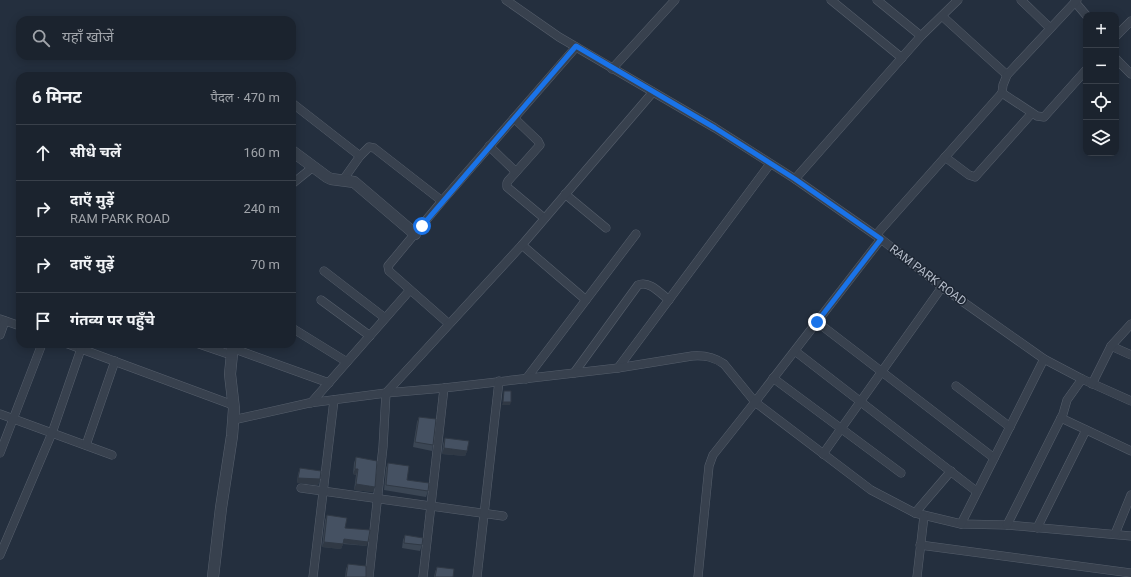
<!DOCTYPE html>
<html lang="hi">
<head>
<meta charset="utf-8">
<style>
	:root { --surface:#1b232e; --page:#242b36; --text:#f1f3f6; --muted:#a0a4aa; --line:#39404a }
	body { margin:0; font-family:Roboto,"Noto Sans Devanagari",sans-serif; background:var(--page); color:var(--text) }
	.controls { position:absolute; right:12px; top:12px; display:grid; overflow:hidden; border-radius:8px; box-shadow:0 2px 10px #0003 }
	.controls button { width:36px; height:36px; display:grid; place-items:center; padding:0; border:0; border-bottom:1px solid var(--line); background:var(--surface); color:var(--text); font:20px sans-serif }
	.stop { position:absolute; width:12px; height:12px; margin:-9px; border:3px solid #1a73e8; border-radius:50%; background:#fff }
	.stop.end { background:#1a73e8; border-color:#fff; box-shadow:0 1px 4px #0008 }
	.list { margin:0; padding:0; list-style:none }
	h2 { display:flex; justify-content:space-between; align-items:center; height:52px; margin:0; padding:0 16px; font-size:17px }
	h2 small { font-size:13px; font-weight:400; color:var(--muted) }
	.list li { display:grid; grid-template-columns:26px 1fr auto; gap:12px; align-items:center; box-sizing:border-box; height:56px; padding:0 16px; border-top:1px solid var(--line) }
	.list b { display:block; font-size:15px; white-space:nowrap }
	.list p { margin:0; font-size:13px; white-space:nowrap; color:var(--muted) }
	.list em { font-size:13px; font-style:normal; color:var(--muted) }
	.icon { flex:none; width:22px; height:22px; fill:none; stroke:currentColor; stroke-width:2; stroke-linecap:round; stroke-linejoin:round }
	.map { position:relative; flex:none; width:1131px; height:577px; overflow:hidden }
	.search { position:absolute; background:var(--surface); box-shadow:0 2px 10px #0003; left:16px; top:16px; width:280px; height:44px; display:flex; align-items:center; gap:10px; box-sizing:border-box; padding:0 14px; border-radius:12px; color:var(--muted); font-size:15px }
	.panel { position:absolute; background:var(--surface); box-shadow:0 2px 10px #0003; left:16px; top:72px; width:280px; height:276px; border-radius:12px }
	.map>svg:first-child { display:block }
	.lines { fill:none; stroke-linecap:round; stroke-linejoin:round }
	.minor-casing { stroke:#565f6c; stroke-width:9 }
	.tertiary-casing { stroke:#565f6c; stroke-width:12 }
	.minor { stroke:#38414e; stroke-width:8 }
	.tertiary { stroke:#38414e; stroke-width:11 }
	.wall { fill:#3b4654 }
	.shaded-wall { fill:#303945 }
	.building { fill:#455162; stroke:#303945 }
	.route { stroke:#1a73e8; stroke-width:5 }
	.labels { text-anchor:middle; stroke-width:3; stroke-linejoin:round; paint-order:stroke }
	.street-label { font-size:12px; fill:#b4bcc9; stroke:#1d2633 }
</style>
</head>
<body>
<div class="map">
<svg width="1131" height="577" viewBox="0 0 1131 577">
	<rect width="100%" height="100%" fill="#242f3e"/>
	<g class="lines">
		<g class="minor-casing">
			<g id="minor">
				<path d="M506,0L559,37L715,128L795,179L881,239L942,287L1044,359L1082,379L1131,401"/>
				<path d="M831,0L902,58"/>
				<path d="M877,0L921,36"/>
				<path d="M1021,0L1050,28"/>
				<path d="M1075,2L1086,15"/>
				<path d="M942,16L1007,75"/>
				<path d="M1116,36L1131,21"/>
				<path d="M1116,59L1131,74"/>
				<path d="M612,69L675,0"/>
				<path d="M1002,93L1003,85L1007,75L1077,0"/>
				<path d="M292,103L360,156L343,180"/>
				<path d="M514,118L538,141L540,145L508,181L507,183V187L544,218"/>
				<path d="M489,146L516,172"/>
				<path d="M360,156L369,147L374,148L442,201"/>
				<path d="M945,157L969,175L975,177L1032,113"/>
				<path d="M795,179L921,36L958,0"/>
				<path d="M292,184L313,167"/>
				<path d="M565,194L606,228"/>
				<path d="M876,235L1002,93L1037,116L1044,117L1086,70"/>
				<path d="M522,245L586,300"/>
				<path d="M324,271L385,318"/>
				<path d="M321,300L370,336"/>
				<path d="M0,319L20,326"/>
				<path d="M817,322L994,458"/>
				<path d="M449,324L389,271L388,266L442,201L576,47"/>
				<path d="M292,328L347,362"/>
				<path d="M0,335L5,321"/>
				<path d="M68,344L233,405"/>
				<path d="M199,344L231,355"/>
				<path d="M1111,346L1131,355"/>
				<path d="M232,348L329,383"/>
				<path d="M795,351L976,491"/>
				<path d="M618,368L770,164"/>
				<path d="M574,373L638,285C649,280 660,293 669,300"/>
				<path d="M773,378L901,473"/>
				<path d="M526,379L636,234"/>
				<path d="M1092,384L1111,346L1131,324"/>
				<path d="M956,386L1010,427"/>
				<path d="M311,403L410,290"/>
				<path d="M0,414L112,455"/>
				<path d="M1061,418L1131,451"/>
				<path d="M233,420L309,403L386,393L444,388L618,368L692,356C705,355 714,357 724,364L755,402L871,490L915,513L961,524L1007,525L1131,536"/>
				<path d="M86,445L115,361"/>
				<path d="M0,453L42,344"/>
				<path d="M823,454L942,287"/>
				<path d="M301,488L503,516"/>
				<path d="M915,513L951,471"/>
				<path d="M961,524L1044,359"/>
				<path d="M1007,525L1063,414L1067,400L1082,379"/>
				<path d="M1037,528L1086,430"/>
				<path d="M1115,534L1131,495"/>
				<path d="M920,545L1131,573"/>
				<path d="M0,555L52,433L81,349"/>
				<path d="M313,577L334,400"/>
				<path d="M369,577L383,447L386,393L522,245L653,92"/>
				<path d="M423,577L444,388"/>
				<path d="M477,577L499,381"/>
				<path d="M698,577L709,466L713,455L755,402L881,239"/>
				<path d="M917,577L924,516"/>
			</g>
		</g>
		<g class="tertiary-casing">
			<g id="tertiary">
				<path d="M292,151L327,177L331,179L354,182L415,234"/>
				<path d="M213,577L221,508L232,436L234,409L230,374L233,344"/>
			</g>
		</g>
		<use href="#minor" class="minor"/>
		<use href="#tertiary" class="tertiary"/>
	</g>
	<g class="wall">
		<path d="M419,417L433,445L432,451L413,447L417,422Z"/>
		<path d="M445,438L467,451L465,456L442,454L443,444Z"/>
		<path d="M356,457L375,487L373,492L354,490L356,475L353,474L354,463Z"/>
		<path d="M388,463L407,480L428,491L426,497L384,490L386,468Z"/>
		<path d="M300,468L320,479L318,485L297,483L298,474Z"/>
		<path d="M327,515L345,528L367,546L343,544L341,549L322,547L325,520Z"/>
		<path d="M405,535L422,545L420,551L402,548L403,540Z"/>
		<path d="M348,564L366,577H345L346,569Z"/>
		<path d="M437,567L453,577H434L435,572Z"/>
	</g>
	<g class="shaded-wall">
		<path d="M503,402H511L510,405H502Z"/>
		<path d="M444,448L467,451L465,456L442,454Z"/>
		<path d="M355,469H358L356,475L353,474Z"/>
		<path d="M298,478L320,479L318,485L297,483Z"/>
		<path d="M356,484L375,487L373,492L354,490Z"/>
		<path d="M344,539L368,542L367,546L342,543Z"/>
		<path d="M324,542L343,544L341,549L322,547Z"/>
	</g>
	<g class="building">
		<path d="M504,391H511V402H503Z"/>
		<path d="M419,417L436,419L433,445L415,442Z"/>
		<path d="M445,438L469,441L467,451L444,448Z"/>
		<path d="M356,457L377,461L375,487L356,484L358,469H355Z"/>
		<path d="M388,463L409,466L407,480L429,483L428,491L386,485Z"/>
		<path d="M300,468L321,471L320,479L298,478Z"/>
		<path d="M327,515L347,518L345,528L370,530L368,542L344,539L343,544L324,542Z"/>
		<path d="M405,535L423,538L422,545L404,543Z"/>
		<path d="M348,564L366,566V577H346Z"/>
		<path d="M437,567L454,569L453,577H435Z"/>
	</g>
	<g class="lines">
		<path class="route" d="M422,226L576,46L715,128L795,179L881,239L817,322"/>
	</g>
	<g class="labels">
		<g class="street-label">
			<text transform="translate(928 275) rotate(37)" y="4">RAM PARK ROAD</text>
		</g>
	</g>
</svg>
<div class="controls">
<button>+</button>
<button>−</button>
<button><svg class="icon" aria-label="locate" viewBox="0 0 24 24"><circle cx="12" cy="12" r="6"/><path d="M12 2v4M12 18v4M2 12h4M18 12h4"/></svg></button>
<button><svg class="icon" aria-label="layers" viewBox="0 0 24 24"><path d="M12 4l9 5-9 5-9-5zM3 14l9 5 9-5"/></svg></button>
</div>
<div class="stop" style="left:422px;top:226px"></div>
<div class="stop end" style="left:817px;top:322px"></div>
<div class="search"><svg class="icon" aria-label="search" viewBox="0 0 24 24"><circle cx="10" cy="10" r="6"/><path d="M15 15l6 6"/></svg>यहाँ खोजें</div>
<section class="panel">
<h2>6 मिनट<small>पैदल · 470 m</small></h2>
<ul class="list">
<li><svg class="icon" aria-label="ahead" viewBox="0 0 24 24"><path d="M12 20V5M6 11l6-6 6 6"/></svg><div><b>सीधे चलें</b></div><em>160 m</em></li>
<li><svg class="icon" aria-label="right" viewBox="0 0 24 24"><path d="M7 20v-9h11M14 6l5 5-5 5"/></svg><div><b>दाएँ मुड़ें</b><p>RAM PARK ROAD</p></div><em>240 m</em></li>
<li><svg class="icon" aria-label="right" viewBox="0 0 24 24"><path d="M7 20v-9h11M14 6l5 5-5 5"/></svg><div><b>दाएँ मुड़ें</b></div><em>70 m</em></li>
<li><svg class="icon" aria-label="arrive" viewBox="0 0 24 24"><path d="M6 21V4h12l-3 4 3 4H6"/></svg><div><b>गंतव्य पर पहुँचे</b></div></li>
</ul>
</section>
</div>
</body>
</html>
